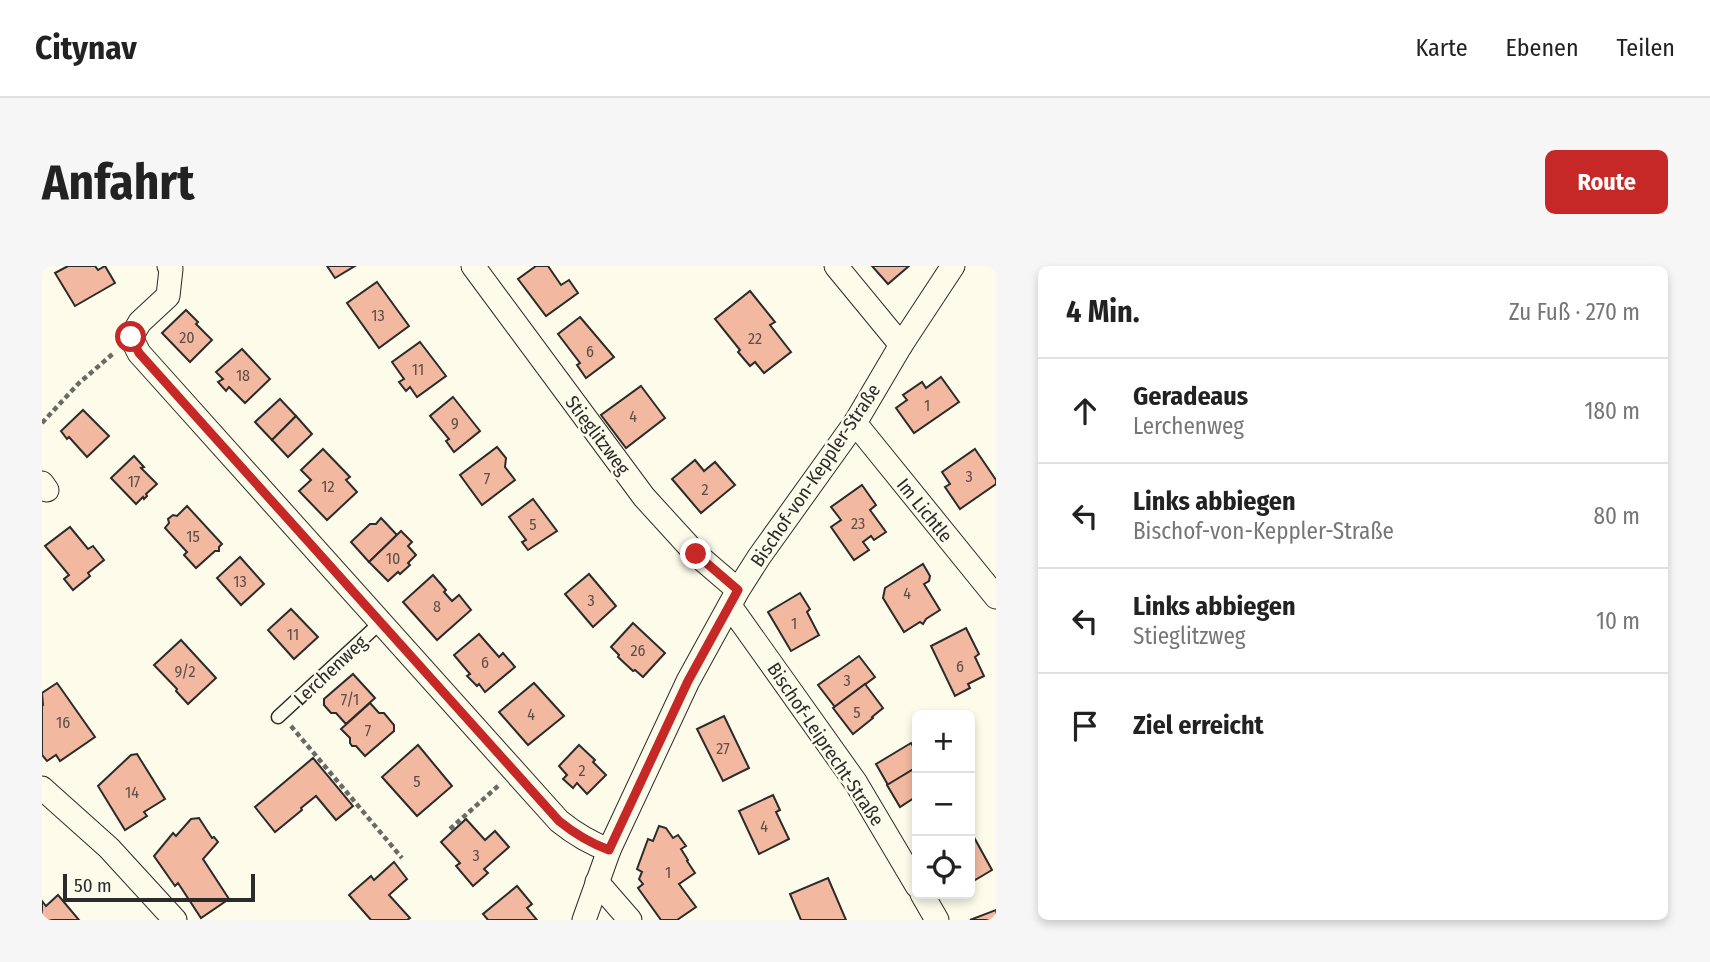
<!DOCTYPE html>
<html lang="de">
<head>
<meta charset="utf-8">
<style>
	:root { --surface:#fff; --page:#f6f6f6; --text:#222; --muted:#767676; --line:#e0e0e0; --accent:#c62828 }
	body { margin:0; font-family:"Fira Sans Condensed",sans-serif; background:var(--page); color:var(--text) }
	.controls { position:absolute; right:21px; bottom:21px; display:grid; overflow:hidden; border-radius:10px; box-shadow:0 4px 10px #0003 }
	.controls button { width:63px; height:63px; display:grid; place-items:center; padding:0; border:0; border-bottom:2px solid var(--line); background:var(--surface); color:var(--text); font:35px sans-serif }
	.scale { position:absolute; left:21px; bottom:18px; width:192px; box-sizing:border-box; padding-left:7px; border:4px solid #2b2b2b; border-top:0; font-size:19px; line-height:24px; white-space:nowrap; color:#2b2b2b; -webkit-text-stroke:5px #fdfbea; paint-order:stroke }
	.stop { position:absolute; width:21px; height:21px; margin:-16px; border:5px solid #c62828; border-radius:50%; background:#fff }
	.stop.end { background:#c62828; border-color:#fff; box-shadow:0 2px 7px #0008 }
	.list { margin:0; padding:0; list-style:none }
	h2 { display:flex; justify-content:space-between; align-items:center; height:91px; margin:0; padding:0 28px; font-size:30px }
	h2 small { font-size:23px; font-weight:400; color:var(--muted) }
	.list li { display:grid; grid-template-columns:46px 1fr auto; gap:21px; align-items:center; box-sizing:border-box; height:105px; padding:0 28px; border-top:2px solid var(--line) }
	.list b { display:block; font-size:26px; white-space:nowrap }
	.list p { margin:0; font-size:23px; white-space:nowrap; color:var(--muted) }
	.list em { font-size:23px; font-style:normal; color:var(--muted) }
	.icon { flex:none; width:38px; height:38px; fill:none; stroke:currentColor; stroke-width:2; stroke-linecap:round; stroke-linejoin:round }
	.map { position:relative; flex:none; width:954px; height:654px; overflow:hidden; border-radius:10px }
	header { display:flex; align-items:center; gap:42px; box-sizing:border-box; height:98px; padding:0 35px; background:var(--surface); border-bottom:2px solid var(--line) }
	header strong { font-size:33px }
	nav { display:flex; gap:38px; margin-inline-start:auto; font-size:24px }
	.intro { display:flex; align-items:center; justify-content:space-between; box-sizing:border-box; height:168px; padding:0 42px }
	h1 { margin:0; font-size:49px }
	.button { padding:18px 32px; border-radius:10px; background:var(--accent); color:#fff; font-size:24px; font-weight:700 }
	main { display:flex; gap:42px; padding:0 42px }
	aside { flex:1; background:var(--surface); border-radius:10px; box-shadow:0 4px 10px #0003 }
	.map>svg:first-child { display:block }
	.building { fill:#f2b8a0; stroke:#2b2b2b; stroke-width:2 }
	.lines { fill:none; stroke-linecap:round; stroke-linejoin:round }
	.service-casing { stroke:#2b2b2b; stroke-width:15 }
	.minor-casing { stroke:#2b2b2b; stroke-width:25 }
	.path { stroke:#6a6964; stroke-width:4.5; stroke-dasharray:5 3.5; stroke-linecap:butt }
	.service { stroke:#fdfbea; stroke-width:12 }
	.minor { stroke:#fdfbea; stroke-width:23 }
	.route { stroke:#c62828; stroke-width:9 }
	.labels { text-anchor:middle; stroke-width:5; stroke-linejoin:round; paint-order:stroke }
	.number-label { font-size:16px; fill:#5d4e48 }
	.street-label { font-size:19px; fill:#2b2b2b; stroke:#fdfbea }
</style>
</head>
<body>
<header>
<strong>Citynav</strong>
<nav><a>Karte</a><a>Ebenen</a><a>Teilen</a></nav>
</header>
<div class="intro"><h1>Anfahrt</h1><a class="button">Route</a></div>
<main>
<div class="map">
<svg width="954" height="654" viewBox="0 0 954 654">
	<rect width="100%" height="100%" fill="#fdfbea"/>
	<g class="building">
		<path d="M26,0H53L56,4L63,0L73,17L33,40L13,7Z"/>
		<path d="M285,0H313L293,12Z"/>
		<path d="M494,0H506L519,19L527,14L536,27L504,50L476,13Z"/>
		<path d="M830,0H867L846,18Z"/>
		<path d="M335,16L367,60L337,82L305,37Z"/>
		<path d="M708,25L733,56L728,59L749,86L722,107L713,96L708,100L696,86L698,84L673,53Z"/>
		<path d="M144,44L156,56L154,58L170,74L148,96L120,67Z"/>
		<path d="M538,51L572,91L544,112L535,99L538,97L516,68Z"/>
		<path d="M378,76L404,110L375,131L368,121L364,125L357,116L362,113L350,96Z"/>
		<path d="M200,83L228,113L203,137L187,121L184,125L176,116L181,113L174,106Z"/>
		<path d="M899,111L917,136L872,167L854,142L865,134L861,129L880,116L884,122Z"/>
		<path d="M599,120L623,152L584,182L559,149Z"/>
		<path d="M411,131L438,165L412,186L404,175L407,173L388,150Z"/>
		<path d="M238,133L254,150L230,174L213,156Z"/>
		<path d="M41,144L67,170L45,191L27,171L25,173L19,165Z"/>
		<path d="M254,150L270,168L246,191L230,174Z"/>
		<path d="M455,181L464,192L463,201L473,214L440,239L418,209Z"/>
		<path d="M281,183L308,211L304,214L315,226L285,254L257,225L269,214L259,204Z"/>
		<path d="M933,183L954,214V218L918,243L903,221L908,218L900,206Z"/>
		<path d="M92,190L102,201L99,202L115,218L104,228L105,230L102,233L101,231L94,238L69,212Z"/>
		<path d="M653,194L662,205L673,196L693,219L659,247L630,213Z"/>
		<path d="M820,219L834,239L828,244L844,266L832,274L829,270L821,276L827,284L812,294L789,261L799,254L789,241Z"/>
		<path d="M491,233L515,265L486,284L480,276L484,274L467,251Z"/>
		<path d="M145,240L180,278L177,281V285H173L154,302L142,289L145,286L123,262L127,257L126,253L131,249L135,250Z"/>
		<path d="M339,252L355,269L327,296L309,276L328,258H334Z"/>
		<path d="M28,261L46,283L51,280L62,294L46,307L48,310L31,324L22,313L27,309L3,280Z"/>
		<path d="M359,265L370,276L366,280L374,289L366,297L368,299L358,308L356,306L346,315L327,296Z"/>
		<path d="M198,291L222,318L199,339L175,312Z"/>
		<path d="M881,298L888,310L887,315L882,318L898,344L884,353L881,358L878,356L862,366L841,332L843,322Z"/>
		<path d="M547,308L574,340L551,361L523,328Z"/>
		<path d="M391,309L404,324L402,326L410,335L417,329L429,344L395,374L361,336Z"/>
		<path d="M758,327L768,343L765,346L777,369L749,385L726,346Z"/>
		<path d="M249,343L276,371L252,393L226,364Z"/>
		<path d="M591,357L623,387L601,411L593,404L591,405L576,391L577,389L569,381Z"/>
		<path d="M924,362L937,388L933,391L942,410L926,418L928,422L913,430L889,380Z"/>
		<path d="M437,368L457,391L461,387L473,401L443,426L437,418L435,420L425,410L428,408L412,389Z"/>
		<path d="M139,374L174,412L146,438L134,425L135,423L112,399Z"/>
		<path d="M817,390L833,411L793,441L776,419Z"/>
		<path d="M311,408L333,432L304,458L294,447H289L282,439V433Z"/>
		<path d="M15,417L53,471L18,495L14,489L5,495L0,489V440L1,439L0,427Z"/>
		<path d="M492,417L522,450L486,479L457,446Z"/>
		<path d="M823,418L841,442L830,451L831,452L811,468L791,442Z"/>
		<path d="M328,437L337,447H342L352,459V465L323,490L314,480H310L308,477V472L299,463Z"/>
		<path d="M682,450L707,502L681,515L655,463Z"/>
		<path d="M869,477L875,487V501L846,519L834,498Z"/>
		<path d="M376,479L410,520L375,550L340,511Z"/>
		<path d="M537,479L553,494L551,496L564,509L545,528L535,517L531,522L521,513L525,509L517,500Z"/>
		<path d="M95,488L123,533L102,546L105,550L83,564L56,520L89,489Z"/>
		<path d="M271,492L311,540L294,554L274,530L259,542L260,544L233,566L213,541Z"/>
		<path d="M875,501V530L858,541L845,519Z"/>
		<path d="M731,529L738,544L734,546L747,573L717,588L697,545Z"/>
		<path d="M157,552L170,572L172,571L176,576L161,593L187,633L159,652L136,617L133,620L112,590L131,567L134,570L149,553Z"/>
		<path d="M424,553L443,574L453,565L467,581L442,603L446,607L431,620L414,600L418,597L399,576Z"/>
		<path d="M617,560L624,562L631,572L636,569L644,580L639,583L646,594L645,595L653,607L637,618L654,641L635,654H619L596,622L601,618L597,613L600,606L595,603L606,573L611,575Z"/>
		<path d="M928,564L950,604L928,617Z"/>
		<path d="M352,596L365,613L347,629L368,652L365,654H329L307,629L329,610L332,614Z"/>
		<path d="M786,612L804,654H759L748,628Z"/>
		<path d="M475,620L490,638L485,642L495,654H446L441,648Z"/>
		<path d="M16,629L37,654H0V635L4,640Z"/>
		<path d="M954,644V654H928Z"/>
	</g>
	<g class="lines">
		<g class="service-casing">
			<path id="service" d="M236,451L339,356"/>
		</g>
		<g class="minor-casing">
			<g id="minor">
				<path d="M127,0L129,3L126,30L98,56L89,71L97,87L517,555C533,568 548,577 567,584"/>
				<path d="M431,0L602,231L654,288L696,324"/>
				<path d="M794,0L859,79"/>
				<path d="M813,157L954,331"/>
				<path d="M0,217L5,224"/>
				<path d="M688,340L814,517L875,620"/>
				<path d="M0,522L67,582L133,654"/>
				<path d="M555,616L588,654"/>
				<path d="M880,628L895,654"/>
				<path d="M542,654L567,584L646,415L696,324L717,291L813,157L859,79L911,0"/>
			</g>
		</g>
		<g class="path">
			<path d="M0,157L37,117L73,86"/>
			<path d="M249,460L360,592"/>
			<path d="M408,563L456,520"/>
		</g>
		<use href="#service" class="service"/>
		<use href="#minor" class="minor"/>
	</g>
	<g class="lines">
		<path class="route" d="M89,71L97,87L517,555C533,568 548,577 567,584L646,415L696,324L654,288"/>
	</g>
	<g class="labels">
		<g class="number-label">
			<text x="336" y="55">13</text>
			<text x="145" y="77">20</text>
			<text x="713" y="78">22</text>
			<text x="548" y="91">6</text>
			<text x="376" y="109">11</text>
			<text x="201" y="115">18</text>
			<text x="885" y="145">1</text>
			<text x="591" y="156">4</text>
			<text x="413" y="163">9</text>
			<text x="927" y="216">3</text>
			<text x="445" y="218">7</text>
			<text x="92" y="221">17</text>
			<text x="286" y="226">12</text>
			<text x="663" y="229">2</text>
			<text x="816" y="263">23</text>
			<text x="491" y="264">5</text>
			<text x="151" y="276">15</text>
			<text x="351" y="298">10</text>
			<text x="198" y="321">13</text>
			<text x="865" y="333">4</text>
			<text x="549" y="340">3</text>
			<text x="395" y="346">8</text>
			<text x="752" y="363">1</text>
			<text x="251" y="374">11</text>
			<text x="596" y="390">26</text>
			<text x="443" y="402">6</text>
			<text x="918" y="406">6</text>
			<text x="143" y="411">9/2</text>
			<text x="805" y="420">3</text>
			<text x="308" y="439">7/1</text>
			<text x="815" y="452">5</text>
			<text x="489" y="454">4</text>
			<text x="21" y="462">16</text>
			<text x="326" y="470">7</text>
			<text x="681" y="488">27</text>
			<text x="540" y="510">2</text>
			<text x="375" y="521">5</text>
			<text x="90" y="532">14</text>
			<text x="722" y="566">4</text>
			<text x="434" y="595">3</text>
			<text x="626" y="612">1</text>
		</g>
		<g class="street-label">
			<text transform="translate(556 169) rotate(53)" y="7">Stieglitzweg</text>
			<text transform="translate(773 209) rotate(-56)" y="7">Bischof-von-Keppler-Straße</text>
			<text transform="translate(883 244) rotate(51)" y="7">Im Lichtle</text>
			<text transform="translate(288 404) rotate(-43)" y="7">Lerchenweg</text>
			<text transform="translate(784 478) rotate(56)" y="7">Bischof-Leiprecht-Straße</text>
		</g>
	</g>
</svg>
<div class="controls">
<button>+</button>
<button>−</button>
<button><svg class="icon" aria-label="locate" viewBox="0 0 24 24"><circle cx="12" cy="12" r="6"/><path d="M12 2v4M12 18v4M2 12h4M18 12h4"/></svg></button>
</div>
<div class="scale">50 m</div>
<div class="stop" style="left:89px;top:71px"></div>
<div class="stop end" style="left:654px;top:288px"></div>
</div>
<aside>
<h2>4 Min.<small>Zu Fuß · 270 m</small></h2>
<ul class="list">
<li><svg class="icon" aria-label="ahead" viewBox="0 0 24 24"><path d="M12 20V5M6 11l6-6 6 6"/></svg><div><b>Geradeaus</b><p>Lerchenweg</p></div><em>180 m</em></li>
<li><svg class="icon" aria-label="left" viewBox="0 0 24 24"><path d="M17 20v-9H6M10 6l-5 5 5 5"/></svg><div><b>Links abbiegen</b><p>Bischof-von-Keppler-Straße</p></div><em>80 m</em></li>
<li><svg class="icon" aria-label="left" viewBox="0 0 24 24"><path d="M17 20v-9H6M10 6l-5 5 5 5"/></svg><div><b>Links abbiegen</b><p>Stieglitzweg</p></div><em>10 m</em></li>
<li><svg class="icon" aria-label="arrive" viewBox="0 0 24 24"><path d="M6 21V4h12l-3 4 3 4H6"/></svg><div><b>Ziel erreicht</b></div></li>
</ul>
</aside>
</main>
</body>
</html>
